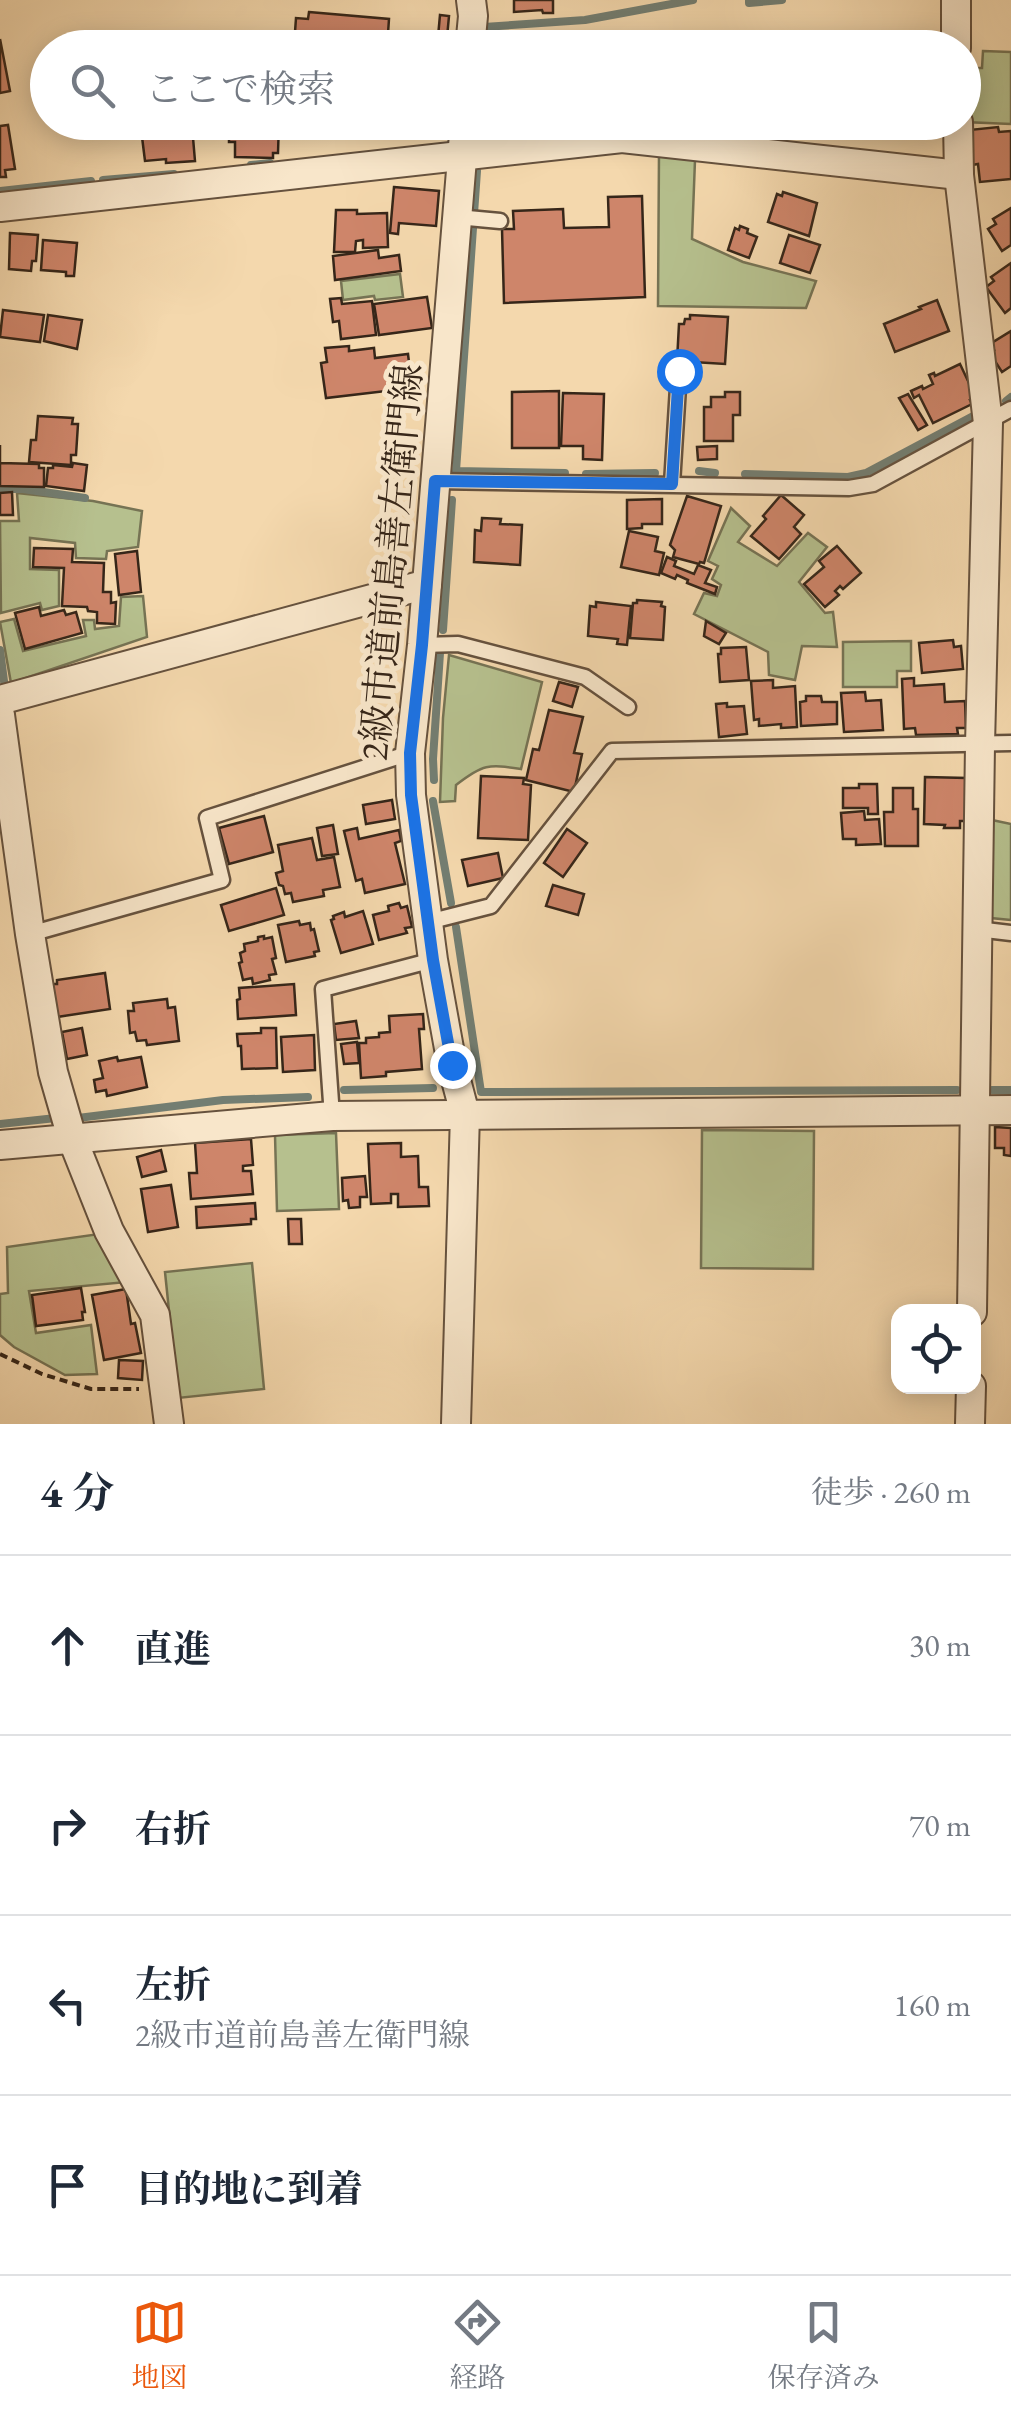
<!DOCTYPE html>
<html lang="ja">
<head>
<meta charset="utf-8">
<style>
	:root { --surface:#fff; --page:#f2f2f3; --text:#1f2937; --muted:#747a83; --line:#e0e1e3; --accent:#ea580c }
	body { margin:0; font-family:"EB Garamond","Noto Serif JP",serif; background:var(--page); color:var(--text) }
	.controls { position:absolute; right:30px; bottom:30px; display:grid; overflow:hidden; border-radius:20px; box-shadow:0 5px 25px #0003 }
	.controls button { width:90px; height:90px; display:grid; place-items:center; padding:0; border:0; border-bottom:2px solid var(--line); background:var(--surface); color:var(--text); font:50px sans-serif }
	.stop { position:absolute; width:30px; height:30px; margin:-22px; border:8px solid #1a73e8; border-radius:50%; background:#fff }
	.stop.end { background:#1a73e8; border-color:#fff; box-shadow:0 2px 10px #0008 }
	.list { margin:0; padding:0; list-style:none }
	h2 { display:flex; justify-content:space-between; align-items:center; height:130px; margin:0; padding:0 40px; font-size:42px }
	h2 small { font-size:32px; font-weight:400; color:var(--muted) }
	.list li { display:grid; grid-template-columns:65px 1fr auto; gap:30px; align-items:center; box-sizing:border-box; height:180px; padding:0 40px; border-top:2px solid var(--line) }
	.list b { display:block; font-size:38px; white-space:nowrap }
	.list p { margin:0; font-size:32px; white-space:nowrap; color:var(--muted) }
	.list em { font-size:32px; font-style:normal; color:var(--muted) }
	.icon { flex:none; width:55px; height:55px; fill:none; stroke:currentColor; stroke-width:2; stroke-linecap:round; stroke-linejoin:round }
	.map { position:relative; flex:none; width:1011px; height:1424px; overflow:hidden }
	.search { position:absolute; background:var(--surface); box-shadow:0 5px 25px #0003; left:30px; right:30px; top:30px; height:110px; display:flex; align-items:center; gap:25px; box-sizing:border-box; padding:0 35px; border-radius:55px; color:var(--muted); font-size:38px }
	.sheet { height:850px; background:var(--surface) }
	nav { display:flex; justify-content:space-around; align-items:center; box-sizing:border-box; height:140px; border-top:2px solid var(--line); background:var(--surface); font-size:28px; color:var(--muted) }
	nav a { display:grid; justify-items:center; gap:5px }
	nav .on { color:var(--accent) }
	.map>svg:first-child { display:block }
	.green { fill:#b6c08e; stroke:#767354; stroke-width:2.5 }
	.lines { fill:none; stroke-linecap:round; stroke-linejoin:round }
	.stream { stroke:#737e72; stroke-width:8 }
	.building { fill:#ce856a; stroke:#362619; stroke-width:2.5 }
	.lane-casing { stroke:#66523e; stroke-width:19 }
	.street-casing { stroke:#66523e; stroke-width:32 }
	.path { stroke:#362619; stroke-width:4; stroke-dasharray:8 5; stroke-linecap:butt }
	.lane { stroke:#f8e6ca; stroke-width:14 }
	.street { stroke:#f8e6ca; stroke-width:28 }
	.route { stroke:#1a73e8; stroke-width:12 }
	.labels { text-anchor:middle; stroke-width:10; stroke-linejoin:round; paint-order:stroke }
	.street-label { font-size:38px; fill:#362619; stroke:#f8e6ca }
</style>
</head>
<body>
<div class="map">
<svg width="1011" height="1424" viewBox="0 0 1011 1424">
	<rect width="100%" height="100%" fill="#f4d8ad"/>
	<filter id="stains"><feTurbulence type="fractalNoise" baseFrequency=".002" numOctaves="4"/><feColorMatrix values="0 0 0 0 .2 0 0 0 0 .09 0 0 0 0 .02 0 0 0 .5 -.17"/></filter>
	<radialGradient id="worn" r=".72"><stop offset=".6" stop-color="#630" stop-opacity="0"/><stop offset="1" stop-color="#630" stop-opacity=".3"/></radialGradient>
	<g class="green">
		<path d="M983,51L1011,52V124L964,122L966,68H982Z"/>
		<path d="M659,153L695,160L692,239L743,262L816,281L806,308L658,306Z"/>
		<path d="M400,274L403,297L375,300L374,296L343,300L341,281Z"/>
		<path d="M17,493L93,501L142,511L138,547L107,551L106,559L76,558L75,543L30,538V569L59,570V606L42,610L40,603L1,613L0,521H19Z"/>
		<path d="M731,508L750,526L738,542L777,566L808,533L827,547L799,582L825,613L833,612L837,647L802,646L795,680L769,675L768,652L694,614L704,593L717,596L721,585L712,579L718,566L708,561Z"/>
		<path d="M143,596L147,637L11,683L0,622L14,619L23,651L86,636L83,620H94L95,629L119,626L121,597Z"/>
		<path d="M911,641V671H897V687H843V642Z"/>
		<path d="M449,655L542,682L521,769C488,764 483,764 456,785L455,801L440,802L443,718Z"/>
		<path d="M992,820L1011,824V920L991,918Z"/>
		<path d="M702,1130L814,1131L813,1269L701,1268Z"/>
		<path d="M336,1133L339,1209L277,1211L275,1135Z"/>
		<path d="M99,1234L127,1282L29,1291L36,1333L91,1325L97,1374L65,1375L14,1347L0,1335V1294L8,1293L7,1247Z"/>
		<path d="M252,1263L264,1389L178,1398L165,1272Z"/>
	</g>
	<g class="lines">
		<g class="stream">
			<path d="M749,0V3L782,0"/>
			<path d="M484,33V27L585,20L693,0"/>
			<path d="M480,137L481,122"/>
			<path d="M251,165L270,163"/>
			<path d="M477,171L456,471L565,473"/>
			<path d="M103,180L174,174"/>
			<path d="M0,191L91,181"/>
			<path d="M1006,401L1011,397"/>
			<path d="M699,471L715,473"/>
			<path d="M586,474L655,473"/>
			<path d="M745,474L848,477L866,473L975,415"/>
			<path d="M0,489H23L85,498"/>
			<path d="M443,630L452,500"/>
			<path d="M0,650L5,689H8"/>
			<path d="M434,780L433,759L440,653"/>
			<path d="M433,801L451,903"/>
			<path d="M456,927L481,1092L957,1090"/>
			<path d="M344,1090L433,1088"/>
			<path d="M992,1090H1011"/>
			<path d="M78,1118L223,1100L308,1097"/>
			<path d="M0,1124L56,1118"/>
		</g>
	</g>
	<g class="building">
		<path d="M514,0H553V13H543L542,10L514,12Z"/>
		<path d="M309,12L389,19L387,48H327L314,45L315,35L295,32L296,18L308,19Z"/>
		<path d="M440,15L449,16L446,48H437Z"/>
		<path d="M0,39L10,91L0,93Z"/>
		<path d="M229,122H279L278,153H273V158L235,157V142H229Z"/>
		<path d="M8,125L15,169L5,170L6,177H0V126Z"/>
		<path d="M192,126L195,161L166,163V159L145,161L142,137L146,136L145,131Z"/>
		<path d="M998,127L999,132L1011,131V179L980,182L978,164L972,165L969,130Z"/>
		<path d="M394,187L439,191L436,226L399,223L398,234L390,233Z"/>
		<path d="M783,192L817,203L809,236L768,222L777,194L782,196Z"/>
		<path d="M642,196L645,297L504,303L502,229H514L513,211L563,209L564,228L609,227L608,197Z"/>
		<path d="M1011,208V245L1002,251L988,229L996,224L993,219Z"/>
		<path d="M336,210H357V214L387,213L388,247L363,248V240L356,241L355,252H334Z"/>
		<path d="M740,226L748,229L747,233L757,237L749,258L728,250L735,228L739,230Z"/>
		<path d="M10,233L38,235L36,261H32L31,271L9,269Z"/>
		<path d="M789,235L820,245L810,273L780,263Z"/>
		<path d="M43,240L77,243L74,276H66V272L41,270Z"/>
		<path d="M378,250L379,258L399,255L401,271L335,280L333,256Z"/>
		<path d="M1011,263V308L1005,313L986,287L994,281L991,277Z"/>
		<path d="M427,297L432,328L379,335L374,304Z"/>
		<path d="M341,298L342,304L372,301L376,335L341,339L339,321L333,322L330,299Z"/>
		<path d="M937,300L949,331L895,352L884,324L921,309L919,307Z"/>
		<path d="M3,310L44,315L40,342L0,337Z"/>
		<path d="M48,315L82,320L77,349L44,341Z"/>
		<path d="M690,315L728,317L725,364L677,361L679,324H684L685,319H690Z"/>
		<path d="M1011,331V366L1002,372L989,352L994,350L990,344Z"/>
		<path d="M349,346V351L374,348L375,358L408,354L412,388L326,398L321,363L327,362L325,348Z"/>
		<path d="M960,364L976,398L970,400L972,404L933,423L919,395L914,398L911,391L922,386L923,389L933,384L929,375L934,373L935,376Z"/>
		<path d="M559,391V448H512V392Z"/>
		<path d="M725,392H740V415H733V441H704V407H711V397H725Z"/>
		<path d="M563,393L604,394L602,460L583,459V446H561Z"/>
		<path d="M908,394L927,425L918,430L899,398Z"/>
		<path d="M38,416L73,418L72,424H78L76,455H71V465L29,462L31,440H36Z"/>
		<path d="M0,445V463L39,464V468H44V487L0,486Z"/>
		<path d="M717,446V459L698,460L697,447Z"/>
		<path d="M73,463L87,465L84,491L46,486L48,468H53V465L72,467Z"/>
		<path d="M12,492L13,515H0V493Z"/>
		<path d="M781,495L804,515L794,527L801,534L779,559L751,536L766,519L763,516Z"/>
		<path d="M687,496L721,506L704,563L700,562L699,564L673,557L675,550L670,545Z"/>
		<path d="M662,499V524H642V528L627,529V500Z"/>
		<path d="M482,518L501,519L500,524L522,525L520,565L474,562L475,530L481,531Z"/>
		<path d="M629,531L658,537L655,551L664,553L659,575L621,567Z"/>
		<path d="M837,546L861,573L843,589L840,586L835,591L839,595L825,607L804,584L824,567L819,561Z"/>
		<path d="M34,548L73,549L72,562L104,563L103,592H111V603L116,602L115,624L97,623V612L88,611L87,607L62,606L64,568L33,567Z"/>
		<path d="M137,551L141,592L119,595L115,554Z"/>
		<path d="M667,557L676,561L674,566L694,574L698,565L711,570L705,583L717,587L715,594L687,583L688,580L677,575L675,579L661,573Z"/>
		<path d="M637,600L662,602L661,606L665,607L663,640L630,638L633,603H637Z"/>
		<path d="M596,602L631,606L627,645L617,644L618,639L588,636L590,606L596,607Z"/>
		<path d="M39,607L41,616L64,610L66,615L76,612L82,633L25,649L15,613Z"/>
		<path d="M706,621L726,633L719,644L704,636Z"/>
		<path d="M953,640L954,647L961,646L963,669L922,673L919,643Z"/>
		<path d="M746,647L749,680L720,682L718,654H721V648Z"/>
		<path d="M914,678V686L944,684L945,702L965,701L966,728H957L958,734L916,735L915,728L904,729L902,679Z"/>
		<path d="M773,680V688L795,686L797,727L781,728V724L759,726V719L754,720L751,681Z"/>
		<path d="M559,682L578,687L572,707L553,701Z"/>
		<path d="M865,692L866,701L881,700L883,730L844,732L841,693Z"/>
		<path d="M806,696H821L822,702H837V724L801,726L800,702L806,701Z"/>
		<path d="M727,703V707L744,706L747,734L719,737L716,704Z"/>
		<path d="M549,710L583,717L574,753L582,754L574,792L526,780L533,749L539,750Z"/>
		<path d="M481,776L524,778L523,784L531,785L528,840L478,838Z"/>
		<path d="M925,777L967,778L966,821H960V828H944L945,825L924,824Z"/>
		<path d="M859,784H877L878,814H868V808H843V788H859Z"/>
		<path d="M893,788H913V809H918V846H885L884,812H893Z"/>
		<path d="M392,800L395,819L366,824L363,805Z"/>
		<path d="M864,811L865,820L879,819L881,844L856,845V839H843L841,813Z"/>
		<path d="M264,816L273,852L229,864L219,828Z"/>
		<path d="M333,825L338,854L322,856L317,828Z"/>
		<path d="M357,828L359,839L399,830L401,841L395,843L405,884L365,893L362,879L356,881L344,831Z"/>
		<path d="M567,829L587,843L563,877L544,863Z"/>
		<path d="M312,838L317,860L334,857L340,887L323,890L324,896L293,902L291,893L285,894L283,886L279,885L276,873L283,871L278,845Z"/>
		<path d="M498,853L503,878L468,886L462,860Z"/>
		<path d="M553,885L584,894L578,915L546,906Z"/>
		<path d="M276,888L284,915L229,931L221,905Z"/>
		<path d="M399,903L401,908L407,906L412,927L405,928L407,933L379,940L373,915L389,911L388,906Z"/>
		<path d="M363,911L373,944L341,953L331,920L334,919L333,916L344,912L345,917Z"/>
		<path d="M299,921L300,925L310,923L311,930L314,929L319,951L314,952L315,956L286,962L278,925Z"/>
		<path d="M264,936V939L272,937L276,958L272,959L276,974L269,975L270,980L253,984L252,978L243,980L239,963L242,962L240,953L245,951L244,944L258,941V937Z"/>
		<path d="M105,973L110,1009L57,1017L52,984H57V980Z"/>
		<path d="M294,984L296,1015L238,1019L237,1000L240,999L239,988Z"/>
		<path d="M167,999L168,1008L175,1007L179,1041L147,1045L146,1040L137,1041L135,1032L130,1033L128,1011H134L133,1003Z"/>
		<path d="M423,1014L424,1029H419L422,1069L386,1072V1076L361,1078L359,1043H366V1038L379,1037V1033L390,1032L389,1016Z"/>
		<path d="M356,1021L359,1038L336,1040L334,1024Z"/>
		<path d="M82,1028L87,1055L67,1059L62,1032Z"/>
		<path d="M261,1028H276L277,1068L242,1069L241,1046H238L237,1034L261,1033Z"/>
		<path d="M314,1035L315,1070L283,1072L281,1037Z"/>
		<path d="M357,1042L359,1063L344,1064L341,1044Z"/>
		<path d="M117,1057L118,1061L141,1057L147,1087L107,1096L106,1090L96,1092L94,1080L103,1078L99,1061Z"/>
		<path d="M995,1127L1011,1128V1156L1004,1155V1148H995Z"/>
		<path d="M251,1139L253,1165L243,1166V1171H251L253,1194L191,1199L189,1173H197L195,1143Z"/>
		<path d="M401,1143V1157L418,1156L419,1187H428L429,1206L398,1207V1194H391V1203L371,1204L368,1144Z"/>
		<path d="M161,1150L166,1171L142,1177L137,1157Z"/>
		<path d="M365,1176L367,1197H360V1207L349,1208L348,1200L343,1201L342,1178Z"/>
		<path d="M171,1185L178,1227L148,1232L141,1189Z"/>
		<path d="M255,1203L256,1219H251V1224L197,1228L196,1207Z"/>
		<path d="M288,1219H301L302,1244H289Z"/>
		<path d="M81,1288L85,1312H82L83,1320L36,1326L32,1295Z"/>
		<path d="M126,1289L131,1324L135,1323L141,1353L104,1360L92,1295Z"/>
		<path d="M119,1360L143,1361L142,1380L118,1378Z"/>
	</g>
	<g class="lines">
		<g class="lane-casing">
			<g id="lane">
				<path d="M457,217L500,221"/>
				<path d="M435,481L849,488L873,484L1011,409"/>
				<path d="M672,484L679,371"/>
				<path d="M422,645L458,644L585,677L628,707"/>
				<path d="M428,922L491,906L612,751L1011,743"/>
				<path d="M977,929L1011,933"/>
				<path d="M30,934L222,880L207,818L410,753"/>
				<path d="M332,1116L323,989L433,960"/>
			</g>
		</g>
		<g class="street-casing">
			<g id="street">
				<path d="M956,0V48"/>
				<path d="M470,48L473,16L471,0"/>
				<path d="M958,122L959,175L988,423L980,745L972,1312"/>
				<path d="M0,207L622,138L959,175"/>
				<path d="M0,700L427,584"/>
				<path d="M0,715L30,934L53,1072L72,1138L109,1231L155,1315L169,1424"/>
				<path d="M0,1145L332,1116L1011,1110"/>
				<path d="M456,1424L465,1114L452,1065L433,960L411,795L410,753L422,645L465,122"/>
				<path d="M970,1424L971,1386"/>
			</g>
		</g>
		<path class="path" d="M0,1354L42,1374L91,1389H139"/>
		<use href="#lane" class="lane"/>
		<use href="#street" class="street"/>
	</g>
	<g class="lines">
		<path class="route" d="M452,1065L433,960L411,795L410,753L422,645L435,481L672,484L679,371"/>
	</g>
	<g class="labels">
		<g class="street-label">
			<text transform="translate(391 562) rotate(-85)" y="13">2級市道前島善左衛門線</text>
		</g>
	</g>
	<rect width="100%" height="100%" filter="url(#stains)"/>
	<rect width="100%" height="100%" fill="url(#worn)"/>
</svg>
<div class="controls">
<button><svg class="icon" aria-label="locate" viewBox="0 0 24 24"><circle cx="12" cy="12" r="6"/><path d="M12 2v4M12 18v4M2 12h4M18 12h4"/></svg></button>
</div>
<div class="stop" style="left:679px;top:371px"></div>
<div class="stop end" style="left:452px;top:1065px"></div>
<div class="search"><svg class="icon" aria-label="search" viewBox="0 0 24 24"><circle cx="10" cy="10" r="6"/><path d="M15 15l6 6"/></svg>ここで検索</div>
</div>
<section class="sheet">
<h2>4 分<small>徒歩 · 260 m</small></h2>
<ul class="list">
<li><svg class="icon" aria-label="ahead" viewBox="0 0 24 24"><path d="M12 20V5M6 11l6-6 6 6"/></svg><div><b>直進</b></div><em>30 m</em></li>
<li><svg class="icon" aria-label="right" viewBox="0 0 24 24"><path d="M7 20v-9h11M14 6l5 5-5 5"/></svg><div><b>右折</b></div><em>70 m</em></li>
<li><svg class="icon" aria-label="left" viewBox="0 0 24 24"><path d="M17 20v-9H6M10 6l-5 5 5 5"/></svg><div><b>左折</b><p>2級市道前島善左衛門線</p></div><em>160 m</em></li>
<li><svg class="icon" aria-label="arrive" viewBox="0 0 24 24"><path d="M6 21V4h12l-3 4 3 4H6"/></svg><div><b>目的地に到着</b></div></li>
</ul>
</section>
<nav>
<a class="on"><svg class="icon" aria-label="map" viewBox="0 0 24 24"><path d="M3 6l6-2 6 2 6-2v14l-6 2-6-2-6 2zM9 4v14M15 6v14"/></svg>地図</a>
<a><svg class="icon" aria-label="directions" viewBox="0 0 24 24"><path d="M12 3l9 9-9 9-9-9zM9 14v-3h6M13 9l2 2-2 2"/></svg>経路</a>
<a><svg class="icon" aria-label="saved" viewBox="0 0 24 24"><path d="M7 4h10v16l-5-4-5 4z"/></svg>保存済み</a>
</nav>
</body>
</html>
